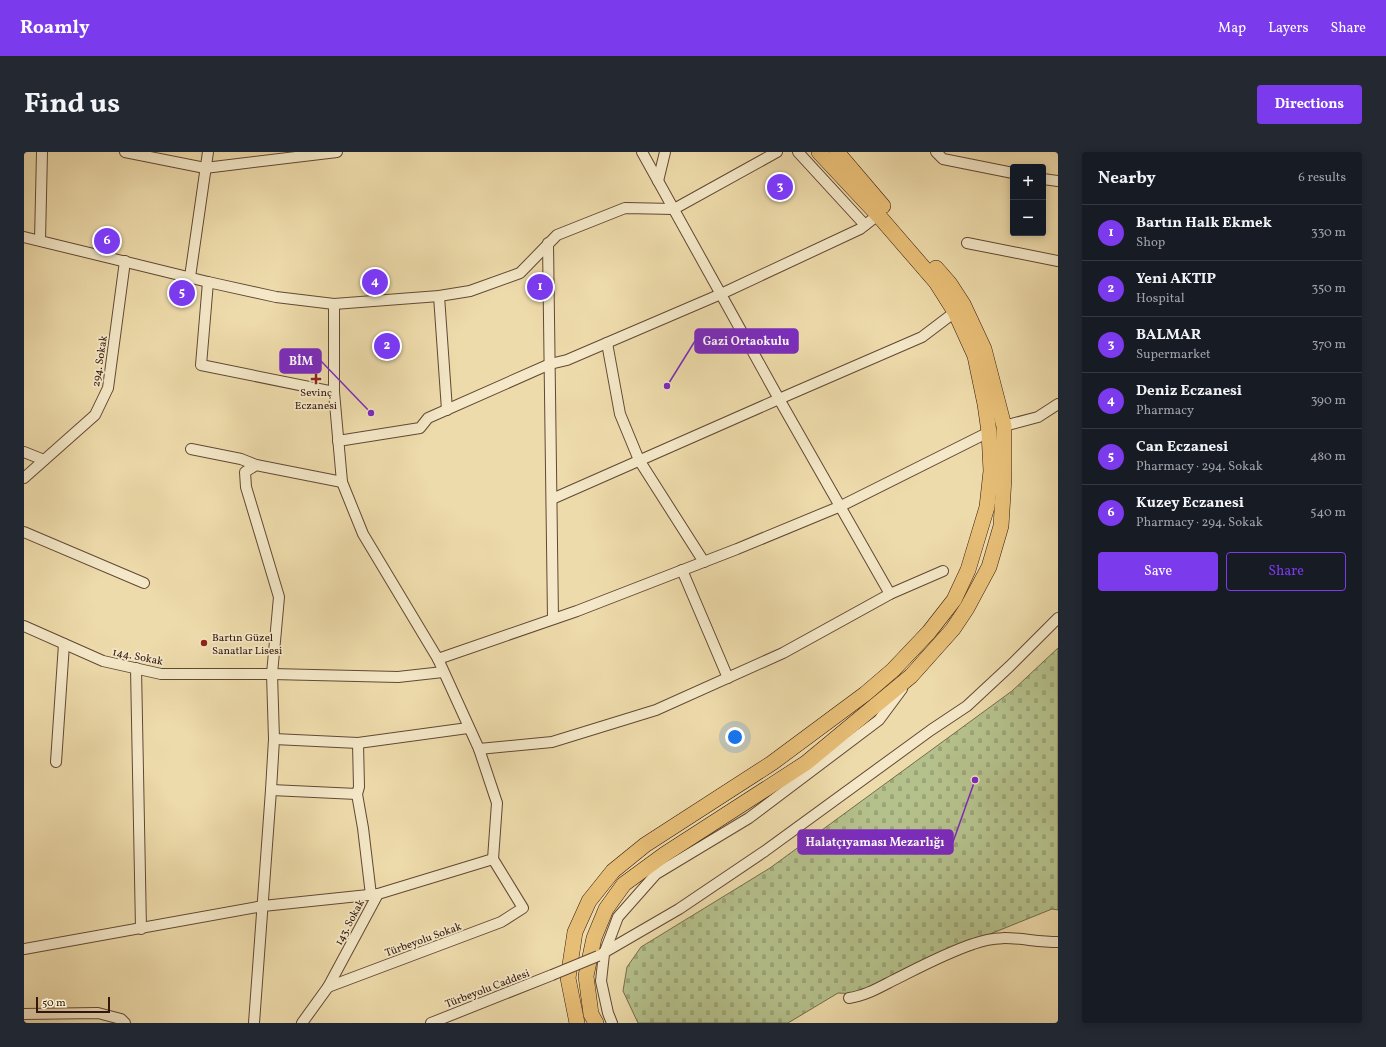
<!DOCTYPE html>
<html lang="en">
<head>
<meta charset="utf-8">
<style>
	:root { --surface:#171b24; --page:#242831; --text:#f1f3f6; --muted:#9ea1a6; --line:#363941; --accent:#7c3aed }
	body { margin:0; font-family:Vollkorn,serif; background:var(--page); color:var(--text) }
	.controls { position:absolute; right:12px; top:12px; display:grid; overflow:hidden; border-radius:4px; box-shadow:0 2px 10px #0003 }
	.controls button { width:36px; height:36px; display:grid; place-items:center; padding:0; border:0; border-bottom:1px solid var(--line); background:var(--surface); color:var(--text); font:20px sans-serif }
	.scale { position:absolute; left:12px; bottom:10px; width:74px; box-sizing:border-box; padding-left:4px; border:2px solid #33170d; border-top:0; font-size:11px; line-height:14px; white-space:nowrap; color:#33170d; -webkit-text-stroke:3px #f4e8c8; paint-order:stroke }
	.you { position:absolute; left:711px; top:585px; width:14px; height:14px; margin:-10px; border:3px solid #fff; border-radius:50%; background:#1a73e8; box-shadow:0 0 0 6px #1a73e833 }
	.badge { display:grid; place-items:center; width:26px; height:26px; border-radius:50%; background:var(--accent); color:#fff; font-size:13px; font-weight:700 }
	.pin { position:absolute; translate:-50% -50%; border:2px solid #fff; box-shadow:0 1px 4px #0006 }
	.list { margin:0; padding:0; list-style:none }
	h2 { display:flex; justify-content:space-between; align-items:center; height:52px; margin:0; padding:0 16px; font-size:17px }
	h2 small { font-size:13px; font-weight:400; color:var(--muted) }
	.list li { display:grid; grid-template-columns:26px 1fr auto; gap:12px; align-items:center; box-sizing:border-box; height:56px; padding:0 16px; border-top:1px solid var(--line) }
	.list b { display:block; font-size:15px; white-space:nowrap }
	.list p { margin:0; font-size:13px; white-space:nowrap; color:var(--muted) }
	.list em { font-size:13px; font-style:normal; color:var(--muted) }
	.actions { display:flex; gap:8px; padding:12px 16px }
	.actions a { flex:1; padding:9px 0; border:1px solid var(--accent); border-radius:4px; text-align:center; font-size:14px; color:var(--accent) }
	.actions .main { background:var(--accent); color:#fff }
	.map { position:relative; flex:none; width:1034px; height:871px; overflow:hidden; border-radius:4px }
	header { display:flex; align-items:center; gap:24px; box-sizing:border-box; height:56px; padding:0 20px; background:var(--accent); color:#fff }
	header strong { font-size:19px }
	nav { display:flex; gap:22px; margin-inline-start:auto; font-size:14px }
	.intro { display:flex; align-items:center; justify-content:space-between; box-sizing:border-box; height:96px; padding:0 24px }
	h1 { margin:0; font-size:28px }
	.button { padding:10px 18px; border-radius:4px; background:var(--accent); color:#fff; font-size:14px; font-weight:700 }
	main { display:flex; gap:24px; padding:0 24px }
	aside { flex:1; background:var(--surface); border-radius:4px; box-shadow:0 2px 10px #0003 }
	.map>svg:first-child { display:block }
	.cemetery { fill:url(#cemetery-stones); stroke:#746c4c }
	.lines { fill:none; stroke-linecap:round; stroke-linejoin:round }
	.minor-casing { stroke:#624834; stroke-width:12 }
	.highway-casing { stroke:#33170d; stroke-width:16 }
	.minor { stroke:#f4e8c8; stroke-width:10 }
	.highway { stroke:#e7be76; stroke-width:15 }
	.minor-bridge-casing { stroke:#624834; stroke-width:12; stroke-linecap:butt }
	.minor-bridge { stroke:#f4e8c8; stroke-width:10 }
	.poi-dot { fill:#8f2418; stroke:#f4e8c8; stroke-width:1.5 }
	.labels { text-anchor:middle; stroke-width:3.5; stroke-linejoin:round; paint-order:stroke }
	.street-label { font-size:11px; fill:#33170d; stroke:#f4e8c8 }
	.poi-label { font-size:11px; fill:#33170d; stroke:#f4e8c8 }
	.leader { fill:none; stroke:#7b2cbf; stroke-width:1.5 }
	.callout-dot { fill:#7b2cbf; stroke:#f4e8c8; stroke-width:1.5 }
	.callout { fill:#7b2cbf; stroke:#7b2cbf; stroke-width:1.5 }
	.callout-label { font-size:12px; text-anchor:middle; font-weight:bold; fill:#fff }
</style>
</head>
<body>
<header>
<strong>Roamly</strong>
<nav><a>Map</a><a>Layers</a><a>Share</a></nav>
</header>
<div class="intro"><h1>Find us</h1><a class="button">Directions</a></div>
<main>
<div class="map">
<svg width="1034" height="871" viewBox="0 0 1034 871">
	<defs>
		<pattern id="cemetery-stones" width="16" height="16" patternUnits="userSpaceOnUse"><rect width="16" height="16" fill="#b5c18c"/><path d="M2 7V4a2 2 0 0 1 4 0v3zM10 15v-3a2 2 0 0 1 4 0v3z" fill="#9ca578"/></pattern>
	</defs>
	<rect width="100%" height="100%" fill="#eedbab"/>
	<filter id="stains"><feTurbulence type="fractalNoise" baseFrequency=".005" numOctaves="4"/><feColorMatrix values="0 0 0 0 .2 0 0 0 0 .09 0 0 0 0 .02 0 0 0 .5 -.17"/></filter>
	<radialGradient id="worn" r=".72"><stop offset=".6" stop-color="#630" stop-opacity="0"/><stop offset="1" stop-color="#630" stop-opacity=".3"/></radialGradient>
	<path class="cemetery" d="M1034,496V758L1028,757L914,803L836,842L814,841L764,871H614L599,839L603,815L617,795L746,716L988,539Z"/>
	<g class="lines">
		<g class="minor-casing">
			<g id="minor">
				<path d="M101,0L181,16L313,0"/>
				<path d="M618,0L755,247L866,442"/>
				<path d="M774,0L841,73"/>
				<path d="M912,0L919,7L989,21"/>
				<path d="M1019,27L1034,29"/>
				<path d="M634,29L641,0"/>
				<path d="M0,85L184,130L252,145L310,152L415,144L446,139L496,121L533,83L601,56L650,57L753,0"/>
				<path d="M16,88L18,0"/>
				<path d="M524,91L529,467"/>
				<path d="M943,91L1034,109"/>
				<path d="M166,125L184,0"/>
				<path d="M184,130L177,213L310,240"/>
				<path d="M415,144L423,258"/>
				<path d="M583,191L596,262L615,308L680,410"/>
				<path d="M980,274L1014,265L1034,252"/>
				<path d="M314,289L396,276L404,266L526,212L543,208L697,142L836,77L854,63"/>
				<path d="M167,297L217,307L232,313"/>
				<path d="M0,300L20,308"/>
				<path d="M0,326L71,263L84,236L101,109"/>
				<path d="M528,347L755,247L898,185L931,160"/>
				<path d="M0,380L120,431"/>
				<path d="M658,418L704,526"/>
				<path d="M0,474L79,509L137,522H248L374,525L419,520"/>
				<path d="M414,507L553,459L713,397L817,354L965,280"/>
				<path d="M112,516L117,777"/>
				<path d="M250,587L334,591L444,576"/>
				<path d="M334,591L335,635L333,642L339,676L347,743"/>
				<path d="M455,597L528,590L632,558L759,501L866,442L919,419"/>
				<path d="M32,610L40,492"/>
				<path d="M247,638L333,642"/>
				<path d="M0,797L239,754L354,742L469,707"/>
				<path d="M574,804L655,757L741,699L907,578L943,554L986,514L1034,466"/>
				<path d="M304,835L477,770L499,756L469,707L473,651L455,597L414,507L339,382L318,330L310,240V152"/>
				<path d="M825,846C841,844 856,835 870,828C896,815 922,801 949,792C981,780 1002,790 1034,790"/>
				<path d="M0,862L74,861L97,867L101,871"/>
				<path d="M230,871L247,638L250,587L248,522L255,445L222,335L221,320L232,313L318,330"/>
				<path d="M278,871L304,835L354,742"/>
				<path d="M407,871L528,823"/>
				<path d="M588,871L584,861L577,829L580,802L594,765L632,722L725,666L855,568L878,537"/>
			</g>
		</g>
		<g class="highway-casing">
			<g id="highway">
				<path d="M813,0L859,54"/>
				<path d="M553,871L544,826L551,780L565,749L589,719L621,693L748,611L841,542L869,518L905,480L930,448L944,418L963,355L967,319L965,280L961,252L951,204L931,160L912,130L854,63L795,0"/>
				<path d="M572,871L567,862L562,824L570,786L582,757L600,732L641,702L782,611L887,524L929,477L943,456L965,415L977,374L980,326V274L960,197L939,152L926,132L912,116"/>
			</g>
		</g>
		<use href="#minor" class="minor"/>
		<use href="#highway" class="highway"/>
		<g class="minor-bridge-casing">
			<path id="minor-bridge" d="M528,823L574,804"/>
		</g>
		<use href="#minor-bridge" class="minor-bridge"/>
	</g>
	<g class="poi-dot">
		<path d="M290 221h4v4h4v4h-4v4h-4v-4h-4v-4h4z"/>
		<circle cx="180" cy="491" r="4"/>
	</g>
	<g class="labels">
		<g class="street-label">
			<text transform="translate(75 209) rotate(-81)" y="4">294. Sokak</text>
			<text transform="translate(114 504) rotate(11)" y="4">144. Sokak</text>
			<text transform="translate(325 770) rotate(-62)" y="4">143. Sokak</text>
			<text transform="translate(399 787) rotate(-20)" y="4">Türbeyolu Sokak</text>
			<text transform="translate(463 836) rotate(-21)" y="4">Türbeyolu Caddesi</text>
		</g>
		<g class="poi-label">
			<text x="292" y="244">Sevinç<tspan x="292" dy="13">Eczanesi</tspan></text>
			<text x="188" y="489" text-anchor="start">Bartın Güzel<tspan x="188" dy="13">Sanatlar Lisesi</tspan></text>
		</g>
	</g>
	<path class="leader" d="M643 234L671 189M347 261L297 209M951 628L929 690"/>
	<g class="callout-dot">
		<circle cx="643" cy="234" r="4"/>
		<circle cx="347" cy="261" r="4"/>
		<circle cx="951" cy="628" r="4"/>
	</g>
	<g class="callout">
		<rect x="671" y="177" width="103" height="24" rx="4"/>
		<rect x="256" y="197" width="41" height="24" rx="4"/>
		<rect x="774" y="678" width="155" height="24" rx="4"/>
	</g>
	<g class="callout-label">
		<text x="722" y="193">Gazi Ortaokulu</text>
		<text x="277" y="213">BİM</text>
		<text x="851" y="694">Halatçıyaması Mezarlığı</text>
	</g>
	<rect width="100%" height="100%" filter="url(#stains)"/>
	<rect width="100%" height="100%" fill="url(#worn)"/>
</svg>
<div class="controls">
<button>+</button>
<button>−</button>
</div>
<div class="scale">50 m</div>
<div class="you"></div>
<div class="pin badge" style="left:516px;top:135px">1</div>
<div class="pin badge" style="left:363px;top:194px">2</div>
<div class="pin badge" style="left:756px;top:35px">3</div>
<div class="pin badge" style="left:351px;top:130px">4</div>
<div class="pin badge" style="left:158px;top:141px">5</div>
<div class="pin badge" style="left:83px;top:89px">6</div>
</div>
<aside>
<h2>Nearby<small>6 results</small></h2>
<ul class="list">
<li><span class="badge">1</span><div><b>Bartın Halk Ekmek</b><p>Shop</p></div><em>330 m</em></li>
<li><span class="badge">2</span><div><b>Yeni AKTIP</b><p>Hospital</p></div><em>350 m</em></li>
<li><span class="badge">3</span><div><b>BALMAR</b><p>Supermarket</p></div><em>370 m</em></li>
<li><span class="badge">4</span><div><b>Deniz Eczanesi</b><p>Pharmacy</p></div><em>390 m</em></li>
<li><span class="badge">5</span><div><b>Can Eczanesi</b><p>Pharmacy · 294. Sokak</p></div><em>480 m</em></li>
<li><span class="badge">6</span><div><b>Kuzey Eczanesi</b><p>Pharmacy · 294. Sokak</p></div><em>540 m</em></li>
</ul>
<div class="actions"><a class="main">Save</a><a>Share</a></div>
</aside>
</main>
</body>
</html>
